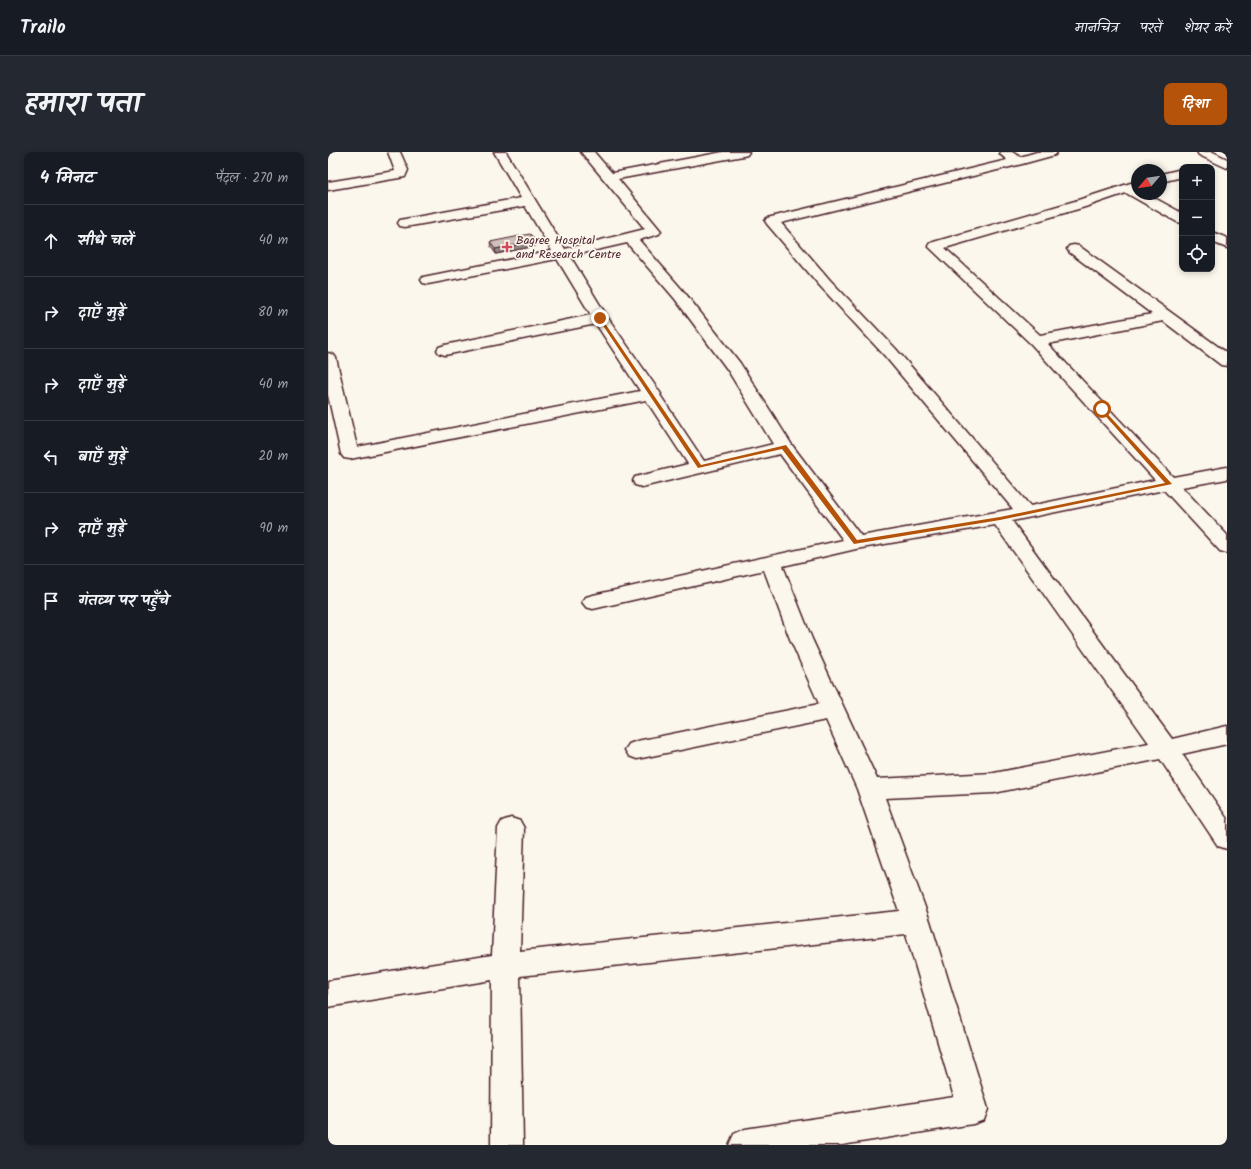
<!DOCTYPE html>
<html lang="hi">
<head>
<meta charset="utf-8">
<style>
	:root { --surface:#171b24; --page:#242831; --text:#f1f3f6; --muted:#9ea1a6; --line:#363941; --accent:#b45309 }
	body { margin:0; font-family:Kalam,"Playpen Sans Deva",sans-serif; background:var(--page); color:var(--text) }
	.controls { position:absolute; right:12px; top:12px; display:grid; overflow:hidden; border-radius:8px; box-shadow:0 2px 6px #0003 }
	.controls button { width:36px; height:36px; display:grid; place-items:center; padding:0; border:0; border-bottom:1px solid var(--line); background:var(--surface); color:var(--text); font:20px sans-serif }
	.compass { position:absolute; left:803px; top:12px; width:36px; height:36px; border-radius:50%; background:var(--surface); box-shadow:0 2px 6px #0003; rotate:241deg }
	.stop { position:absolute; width:12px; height:12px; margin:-9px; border:3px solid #b45309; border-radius:50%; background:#fff }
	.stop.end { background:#b45309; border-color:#fff; box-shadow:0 1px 4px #0008 }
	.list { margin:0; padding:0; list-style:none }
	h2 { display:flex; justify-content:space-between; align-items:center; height:52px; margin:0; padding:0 16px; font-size:17px }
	h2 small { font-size:13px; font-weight:400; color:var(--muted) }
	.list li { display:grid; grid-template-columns:26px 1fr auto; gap:12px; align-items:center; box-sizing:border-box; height:72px; padding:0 16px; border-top:1px solid var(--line) }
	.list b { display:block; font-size:15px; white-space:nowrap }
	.list em { font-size:13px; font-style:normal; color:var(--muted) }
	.icon { flex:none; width:22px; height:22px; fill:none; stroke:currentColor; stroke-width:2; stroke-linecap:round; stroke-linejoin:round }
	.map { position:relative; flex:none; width:899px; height:993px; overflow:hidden; border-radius:8px }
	header { display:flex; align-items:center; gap:24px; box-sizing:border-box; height:56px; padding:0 20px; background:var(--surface); border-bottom:1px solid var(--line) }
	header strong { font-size:19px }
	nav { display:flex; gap:22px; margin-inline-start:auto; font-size:14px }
	.intro { display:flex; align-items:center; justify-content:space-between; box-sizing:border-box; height:96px; padding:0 24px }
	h1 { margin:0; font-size:28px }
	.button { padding:10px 18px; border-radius:8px; background:var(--accent); color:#fff; font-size:14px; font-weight:700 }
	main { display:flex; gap:24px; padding:0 24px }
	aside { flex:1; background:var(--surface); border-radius:8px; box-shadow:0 2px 6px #0003 }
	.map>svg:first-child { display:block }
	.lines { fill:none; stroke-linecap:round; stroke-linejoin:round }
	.minor-casing { stroke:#4a1f2b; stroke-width:3 }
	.minor { fill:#fbf7ec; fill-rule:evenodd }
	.wall { fill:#b2a7a2; stroke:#4a1f2b }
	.shaded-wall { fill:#918884; stroke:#4a1f2b }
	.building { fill:#cfc2bc; stroke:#4a1f2b }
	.route { fill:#b45309 }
	.poi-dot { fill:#d1495b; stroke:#fbf7ec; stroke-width:1.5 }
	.labels { text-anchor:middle; stroke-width:3.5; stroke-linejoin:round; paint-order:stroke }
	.far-poi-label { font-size:12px; fill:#4a1f2b; stroke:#fbf7ec; text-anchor:start }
</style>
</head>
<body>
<header>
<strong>Trailo</strong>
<nav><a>मानचित्र</a><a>परतें</a><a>शेयर करें</a></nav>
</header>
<div class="intro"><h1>हमारा पता</h1><a class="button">दिशा</a></div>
<main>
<aside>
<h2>4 मिनट<small>पैदल · 270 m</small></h2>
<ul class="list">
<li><svg class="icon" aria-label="ahead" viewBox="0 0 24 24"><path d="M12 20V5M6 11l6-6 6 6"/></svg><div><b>सीधे चलें</b></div><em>40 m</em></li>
<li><svg class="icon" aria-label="right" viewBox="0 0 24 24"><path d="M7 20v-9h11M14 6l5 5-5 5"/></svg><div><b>दाएँ मुड़ें</b></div><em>80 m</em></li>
<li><svg class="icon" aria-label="right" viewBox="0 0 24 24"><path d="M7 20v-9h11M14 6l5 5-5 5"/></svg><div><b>दाएँ मुड़ें</b></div><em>40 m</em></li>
<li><svg class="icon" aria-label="left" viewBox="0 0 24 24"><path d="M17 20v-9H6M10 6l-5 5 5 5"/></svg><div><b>बाएँ मुड़ें</b></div><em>20 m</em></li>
<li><svg class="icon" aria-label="right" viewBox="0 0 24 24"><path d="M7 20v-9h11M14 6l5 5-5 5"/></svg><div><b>दाएँ मुड़ें</b></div><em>90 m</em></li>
<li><svg class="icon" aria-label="arrive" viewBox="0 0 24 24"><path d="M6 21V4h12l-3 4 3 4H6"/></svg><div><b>गंतव्य पर पहुँचे</b></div></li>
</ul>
</aside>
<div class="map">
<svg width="899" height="993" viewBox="0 0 899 993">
	<rect width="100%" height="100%" fill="#fbf7ec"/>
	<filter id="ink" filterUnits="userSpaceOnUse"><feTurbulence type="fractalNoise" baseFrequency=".025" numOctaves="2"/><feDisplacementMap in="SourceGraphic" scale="8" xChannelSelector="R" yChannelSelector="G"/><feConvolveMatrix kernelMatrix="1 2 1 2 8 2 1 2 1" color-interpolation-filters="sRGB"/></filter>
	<g filter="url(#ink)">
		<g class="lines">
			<g class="minor-casing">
				<g id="minor">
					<path d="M60,0H72L80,18L77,25L0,38V30L67,19Z"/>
					<path d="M166,0H178L237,97L317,77L253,0H266L284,21L395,0H421L419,3L415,4L290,27L333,79L331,82L311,88L357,141L412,211L464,293L533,384L685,357L556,203L492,134L439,72L437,69L439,66L679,8L672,2L673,0H684L692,5L709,0H729L727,3L694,12L453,71L502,128L568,197L702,354L827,328L703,192L600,94L602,91L747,49L809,29V42H819L854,61V71L849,70L798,41L757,55L617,96L712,183L824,162L741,100L739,97L741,94L746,93L751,94L899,201V214L893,213L835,169L720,192L845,325L899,315V327L854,335L899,383V401L892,399L836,338L684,369L844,587L899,574V592L854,602L899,667V697L890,694L832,607L666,641L557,646L602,769L660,957L656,968L645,972L514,993H401L406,982L417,977L626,945L578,782L192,824L195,993H163L164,828L0,855V829L164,803L170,676L174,669L183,666L192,669L196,676L192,799L571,759L529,637L498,568L309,607L301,604L297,598L301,592L309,589L491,552L462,487L436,418L265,457L258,455L254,450L258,445L265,443L515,388L452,302L314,335L307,333L305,329L307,325L360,312L318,248L22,307L16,306L13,302L0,243V201L6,203L8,206L29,295L312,239L268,172L117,203L111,201L109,198L111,195L117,193L263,163L229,107L100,132L95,131L93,128L95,125L100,124L224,99L197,54L77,75L72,74L70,71L72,68L77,67L193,46ZM299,91L347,147L399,217L445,292L376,309L332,243L333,242L280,166L242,104ZM667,373L821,591L666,621L549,627L484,487L455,414L528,397Z"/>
					<path d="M869,0H885L899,7V16L871,3Z"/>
					<path d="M854,17V25L833,30V22Z"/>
					<path d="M884,80L899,86V96L884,90Z"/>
				</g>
			</g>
			<use href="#minor" class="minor"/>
		</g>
		<path class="wall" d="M162,90L208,94L168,102L163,95Z"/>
		<path class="shaded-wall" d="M208,89V94L168,102L167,97Z"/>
		<path class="building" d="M202,82L208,89L167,97L162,90Z"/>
	</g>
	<path class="route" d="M272,164L373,313L458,293L529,388L672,365L837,331L772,258L771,257L774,256L844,332L672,368L526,392L454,297L370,316L270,166Z"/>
	<path class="poi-dot" d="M177 89h4v4h4v4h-4v4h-4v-4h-4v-4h4z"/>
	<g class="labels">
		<g class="far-poi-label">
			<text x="188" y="92">Bagree Hospital<tspan x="188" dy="14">and Research Centre</tspan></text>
		</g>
	</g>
</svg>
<div class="controls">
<button>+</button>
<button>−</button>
<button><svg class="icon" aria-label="locate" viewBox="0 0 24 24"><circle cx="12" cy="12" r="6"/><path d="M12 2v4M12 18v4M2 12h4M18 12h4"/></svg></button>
</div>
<svg class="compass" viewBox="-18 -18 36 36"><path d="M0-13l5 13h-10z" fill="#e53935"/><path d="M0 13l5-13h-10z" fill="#9ea1a6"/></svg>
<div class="stop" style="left:774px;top:257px"></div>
<div class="stop end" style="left:272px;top:166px"></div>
</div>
</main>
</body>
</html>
